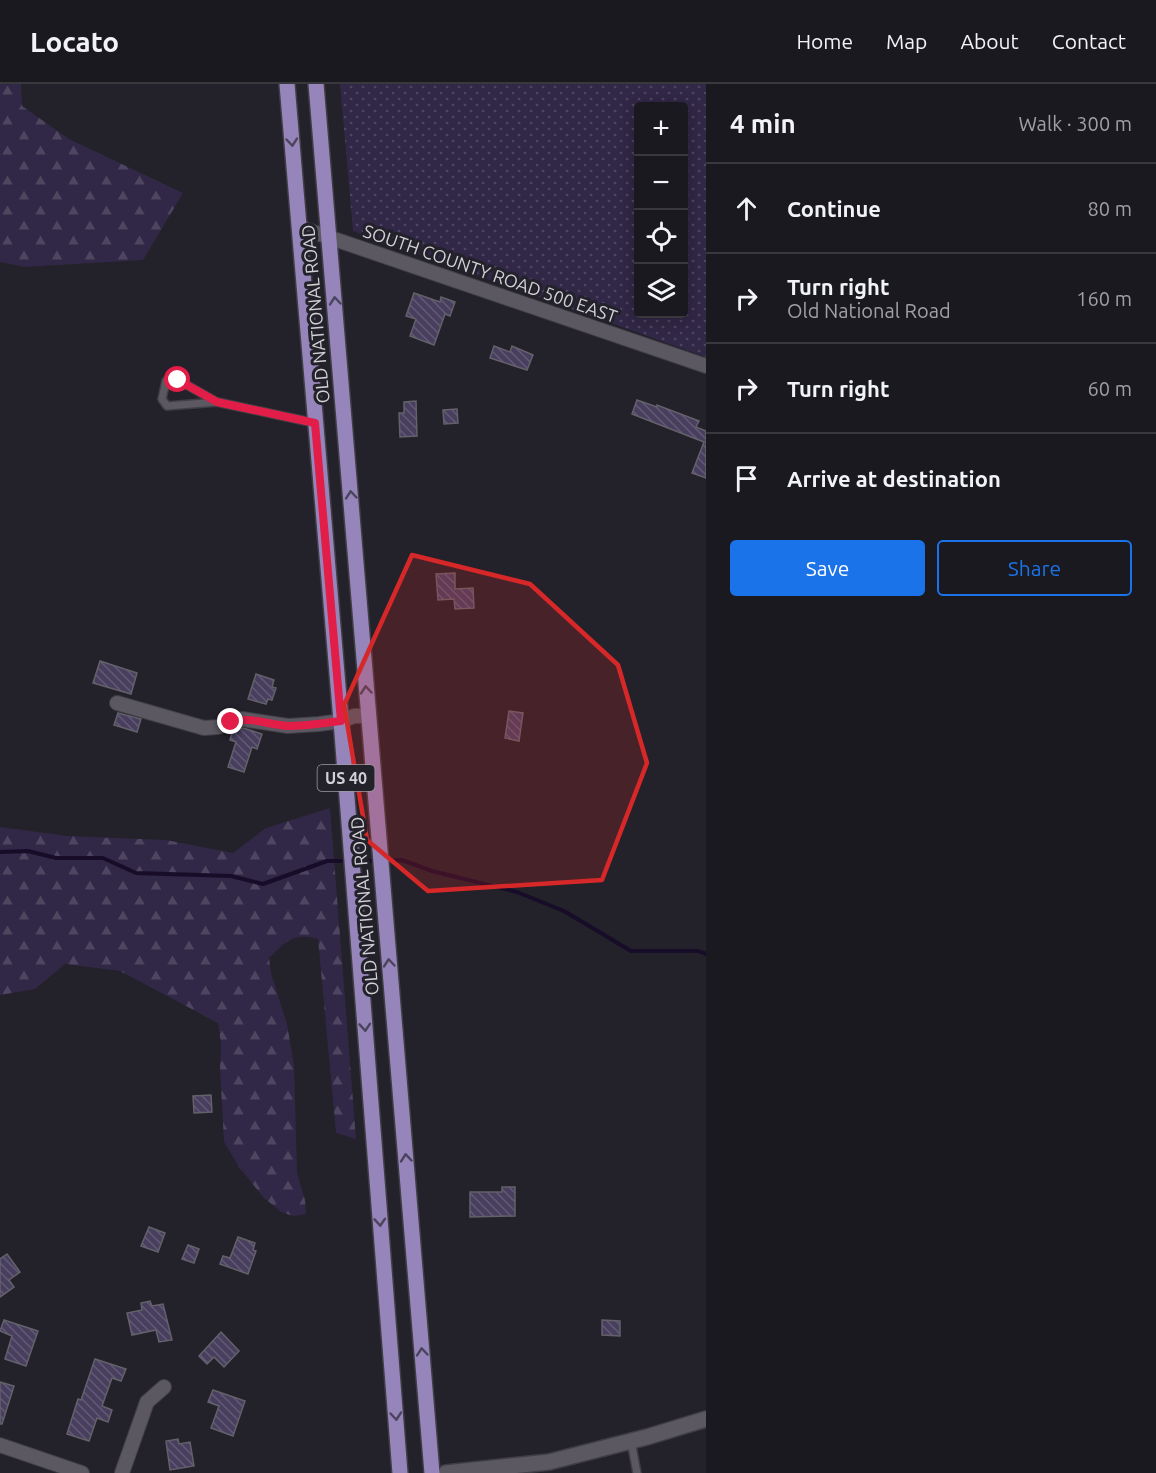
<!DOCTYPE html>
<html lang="en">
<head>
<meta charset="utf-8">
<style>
	:root { --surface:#1a191f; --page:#232228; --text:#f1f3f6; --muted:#9fa0a4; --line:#38383d; --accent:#1a73e8 }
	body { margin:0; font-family:Ubuntu,sans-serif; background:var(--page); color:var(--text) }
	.controls { position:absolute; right:18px; top:18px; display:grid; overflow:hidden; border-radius:6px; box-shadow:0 3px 15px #0003 }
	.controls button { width:54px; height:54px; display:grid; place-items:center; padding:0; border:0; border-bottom:2px solid var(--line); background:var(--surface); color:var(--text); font:30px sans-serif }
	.stop { position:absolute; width:18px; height:18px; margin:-14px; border:4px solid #e11d48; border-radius:50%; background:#fff }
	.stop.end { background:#e11d48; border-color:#fff; box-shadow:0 2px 6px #0008 }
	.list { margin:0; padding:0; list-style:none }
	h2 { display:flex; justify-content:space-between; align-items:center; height:78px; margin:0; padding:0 24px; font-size:26px }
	h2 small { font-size:20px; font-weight:400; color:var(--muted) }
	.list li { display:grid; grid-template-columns:39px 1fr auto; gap:18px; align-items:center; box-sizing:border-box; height:90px; padding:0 24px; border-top:2px solid var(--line) }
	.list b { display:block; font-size:22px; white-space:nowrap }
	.list p { margin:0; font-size:20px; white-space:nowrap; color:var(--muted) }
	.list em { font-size:20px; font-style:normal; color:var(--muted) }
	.actions { display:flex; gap:12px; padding:18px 24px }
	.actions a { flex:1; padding:14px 0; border:2px solid var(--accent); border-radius:6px; text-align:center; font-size:21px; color:var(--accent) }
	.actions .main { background:var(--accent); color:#fff }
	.icon { flex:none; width:33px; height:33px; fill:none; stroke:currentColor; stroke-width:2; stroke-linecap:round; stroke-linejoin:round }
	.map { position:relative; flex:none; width:706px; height:1389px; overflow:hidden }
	header { display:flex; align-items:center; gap:36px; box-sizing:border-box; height:84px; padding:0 30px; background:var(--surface); border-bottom:2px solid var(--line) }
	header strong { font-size:28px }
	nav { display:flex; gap:33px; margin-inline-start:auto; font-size:21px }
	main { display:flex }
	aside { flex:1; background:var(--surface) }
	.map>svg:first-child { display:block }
	.grass { fill:url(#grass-dots); fill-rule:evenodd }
	.forest { fill:url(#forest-firs) }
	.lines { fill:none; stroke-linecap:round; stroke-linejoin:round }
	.stream { stroke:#170d29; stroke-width:4 }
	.building { fill:url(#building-back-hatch); stroke:#63616a; stroke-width:1.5 }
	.service-casing { stroke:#403e45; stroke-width:10 }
	.minor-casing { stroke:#403e45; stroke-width:16 }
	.tertiary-casing { stroke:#403e45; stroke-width:18 }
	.primary-casing { stroke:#403e45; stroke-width:18 }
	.service { stroke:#5b5862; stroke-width:7 }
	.minor { stroke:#5b5862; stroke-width:14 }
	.tertiary { stroke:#5b5862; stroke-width:15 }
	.primary { stroke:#9585ba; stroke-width:15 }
	.oneway { stroke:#4b445c }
	.route { stroke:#e11d48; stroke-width:8 }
	.marked { fill:#d62828; fill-opacity:0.2; stroke:#d62828; stroke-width:4.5; stroke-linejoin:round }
	.labels { text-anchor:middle; stroke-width:6; stroke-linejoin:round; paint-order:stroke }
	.shield { fill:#232129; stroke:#9e9ca2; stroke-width:1.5 }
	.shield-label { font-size:16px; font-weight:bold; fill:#d2d0d6 }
	.street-label { font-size:18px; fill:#d2d0d6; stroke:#232129 }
</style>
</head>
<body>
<header>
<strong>Locato</strong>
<nav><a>Home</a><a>Map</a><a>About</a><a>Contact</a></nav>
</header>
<main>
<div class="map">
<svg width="706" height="1389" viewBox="0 0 706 1389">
	<defs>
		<pattern id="grass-dots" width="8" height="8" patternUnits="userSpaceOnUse" patternTransform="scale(1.5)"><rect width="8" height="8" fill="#312746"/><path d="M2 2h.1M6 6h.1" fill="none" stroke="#4e4560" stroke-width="1.8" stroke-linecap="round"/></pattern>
		<pattern id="forest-firs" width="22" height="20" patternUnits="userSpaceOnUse" patternTransform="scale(1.5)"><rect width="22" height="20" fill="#312746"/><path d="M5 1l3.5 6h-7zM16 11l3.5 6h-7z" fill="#4e4560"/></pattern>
		<pattern id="building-back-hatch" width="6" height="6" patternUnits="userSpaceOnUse" patternTransform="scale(1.5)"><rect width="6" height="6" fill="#483f5f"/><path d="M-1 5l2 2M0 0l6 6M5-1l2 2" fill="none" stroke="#625a75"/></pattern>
	</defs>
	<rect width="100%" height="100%" fill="#232129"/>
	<path class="grass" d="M340,0H706V273L353,147ZM638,22H684V230H638Z"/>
	<g class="forest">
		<path d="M0,0H21L22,22L69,55L183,109L143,176L25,183L0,178Z"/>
		<path d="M330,724L356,1055L336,1049L318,855C294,848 285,858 269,874L271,889L287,940L294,981L297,1089L305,1116L306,1130L293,1132L281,1128L263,1113L239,1083L224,1058L220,985L221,960L218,939L120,887L65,880L35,905L0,911V743L68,752L166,756L233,769L266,744Z"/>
	</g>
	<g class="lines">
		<g class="stream">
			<path d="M0,768L28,767L56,774H103L136,789L231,792L263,800L327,777H341"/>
			<path d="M363,777H377"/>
			<path d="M384,777L402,776L432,787L517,808L564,827L631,867H698L706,870"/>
		</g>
	</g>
	<g class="building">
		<path d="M414,209L440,218L441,213L455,218L450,232L445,230L434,261L410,252L416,235L406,232Z"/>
		<path d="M494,262L510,268L512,262L533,271L527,286L490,274Z"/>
		<path d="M637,316L657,323V321L699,337L696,343L706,347V394L692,389L704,358L632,330Z"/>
		<path d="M416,317L417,352L400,353L399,329H404V318Z"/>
		<path d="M457,325L458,339L444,340L443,326Z"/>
		<path d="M455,489V505L473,504L474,524L455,525L454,515L438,516L436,490Z"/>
		<path d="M100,577L137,589L131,610L93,599Z"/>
		<path d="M256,590L274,596L272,603L276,604L272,616L268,615L266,620L248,615Z"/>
		<path d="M509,627L523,629L519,657L505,654Z"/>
		<path d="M118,629L141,635L137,648L114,641Z"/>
		<path d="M243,644L262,650L257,665L252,663L244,688L228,683L236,658L230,656L232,648Z"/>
		<path d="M211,1011L212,1028L194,1029L193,1012Z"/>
		<path d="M502,1103H515V1132L470,1133V1108H502Z"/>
		<path d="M149,1143L165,1149L158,1168L141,1162Z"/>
		<path d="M238,1153L255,1159L253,1166L256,1167L248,1190L220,1180L223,1172L230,1174Z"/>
		<path d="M188,1161L199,1165L194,1179L182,1175Z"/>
		<path d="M7,1170L20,1188L9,1196L14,1203L0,1213V1175Z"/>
		<path d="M150,1217L152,1222L163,1220L172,1256L159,1258L156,1246L132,1251L127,1229L142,1226L141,1219Z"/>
		<path d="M4,1236L38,1247L26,1282L5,1275L12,1252L0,1247Z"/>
		<path d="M602,1236L620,1237V1252L602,1251Z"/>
		<path d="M221,1248L239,1267L224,1283L214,1273L207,1280L199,1272Z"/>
		<path d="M95,1275L126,1285L121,1297L112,1294L102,1322L112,1326L108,1338L97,1334L89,1357L67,1350L78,1315L81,1316Z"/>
		<path d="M0,1298L14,1302L2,1340H0Z"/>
		<path d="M213,1306L245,1317L233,1352L211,1344L219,1322L208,1318Z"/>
		<path d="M178,1355L179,1360L190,1358L194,1382L170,1386L166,1357Z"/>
	</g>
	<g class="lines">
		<g class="service-casing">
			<g id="service">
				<path d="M217,318L178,296L166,297L162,315L167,322L217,318L315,339"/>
				<path d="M631,1357L637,1389"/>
			</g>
		</g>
		<g class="minor-casing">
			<g id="minor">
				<path d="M299,143L706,282"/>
				<path d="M117,619L204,644L218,643L242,635L288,642L319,640L341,637L354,632H368"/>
				<path d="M0,1361L82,1389"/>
				<path d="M122,1389L147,1318L164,1303"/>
			</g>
		</g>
		<g class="tertiary-casing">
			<path id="tertiary" d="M446,1389L549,1378L647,1353L706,1335"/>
		</g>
		<g class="primary-casing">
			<g id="primary">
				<path d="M287,0L341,637L400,1389"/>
				<path d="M316,0L432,1389"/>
			</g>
		</g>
		<use href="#service" class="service"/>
		<use href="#minor" class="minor"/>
		<use href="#tertiary" class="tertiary"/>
		<use href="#primary" class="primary"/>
	</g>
	<defs><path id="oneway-chevron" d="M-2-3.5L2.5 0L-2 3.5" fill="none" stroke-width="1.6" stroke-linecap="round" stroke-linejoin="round" transform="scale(1.5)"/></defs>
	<g class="oneway">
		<use href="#oneway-chevron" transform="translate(292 58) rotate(85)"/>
		<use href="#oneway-chevron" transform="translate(335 217) rotate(-95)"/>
		<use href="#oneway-chevron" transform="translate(351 411) rotate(-95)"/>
		<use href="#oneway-chevron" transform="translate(366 606) rotate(-95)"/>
		<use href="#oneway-chevron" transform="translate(389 879) rotate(-95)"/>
		<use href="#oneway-chevron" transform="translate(365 943) rotate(86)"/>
		<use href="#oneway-chevron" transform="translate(406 1074) rotate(-95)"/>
		<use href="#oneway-chevron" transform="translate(380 1138) rotate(86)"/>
		<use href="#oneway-chevron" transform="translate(422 1268) rotate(-95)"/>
		<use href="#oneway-chevron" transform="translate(396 1332) rotate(85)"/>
	</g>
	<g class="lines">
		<path class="route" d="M178,296L217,318L315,339L341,637C324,639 306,642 288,642C269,641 250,632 231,638"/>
	</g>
	<path class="marked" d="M412,471L530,500L618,581L647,679L602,796L428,807L367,756L344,621Z"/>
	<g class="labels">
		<rect class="shield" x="317.5" y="681" width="57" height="26" rx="4.5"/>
		<g class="shield-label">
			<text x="346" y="700">US 40</text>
		</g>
		<g class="street-label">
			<text transform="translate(490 190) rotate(19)" y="6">SOUTH COUNTY ROAD 500 EAST</text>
			<text transform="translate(316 230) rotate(-95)" y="6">OLD NATIONAL ROAD</text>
			<text transform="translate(365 822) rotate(-95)" y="6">OLD NATIONAL ROAD</text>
		</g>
	</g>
</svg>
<div class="controls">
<button>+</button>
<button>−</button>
<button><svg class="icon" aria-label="locate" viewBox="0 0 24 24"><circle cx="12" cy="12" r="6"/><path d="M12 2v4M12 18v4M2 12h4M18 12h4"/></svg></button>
<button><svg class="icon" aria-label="layers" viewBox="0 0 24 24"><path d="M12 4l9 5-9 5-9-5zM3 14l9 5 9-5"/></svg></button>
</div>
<div class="stop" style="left:178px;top:296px"></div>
<div class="stop end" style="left:231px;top:638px"></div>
</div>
<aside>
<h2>4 min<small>Walk · 300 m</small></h2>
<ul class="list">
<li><svg class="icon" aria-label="ahead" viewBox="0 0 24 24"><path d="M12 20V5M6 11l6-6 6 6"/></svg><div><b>Continue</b></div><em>80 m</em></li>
<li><svg class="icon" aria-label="right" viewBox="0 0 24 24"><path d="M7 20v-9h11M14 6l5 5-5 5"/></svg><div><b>Turn right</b><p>Old National Road</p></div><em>160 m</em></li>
<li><svg class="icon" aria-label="right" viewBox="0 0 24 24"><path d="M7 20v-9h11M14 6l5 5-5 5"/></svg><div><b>Turn right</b></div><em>60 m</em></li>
<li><svg class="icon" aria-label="arrive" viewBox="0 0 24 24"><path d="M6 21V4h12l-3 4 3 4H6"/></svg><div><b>Arrive at destination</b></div></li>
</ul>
<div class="actions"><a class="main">Save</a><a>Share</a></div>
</aside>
</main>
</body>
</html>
